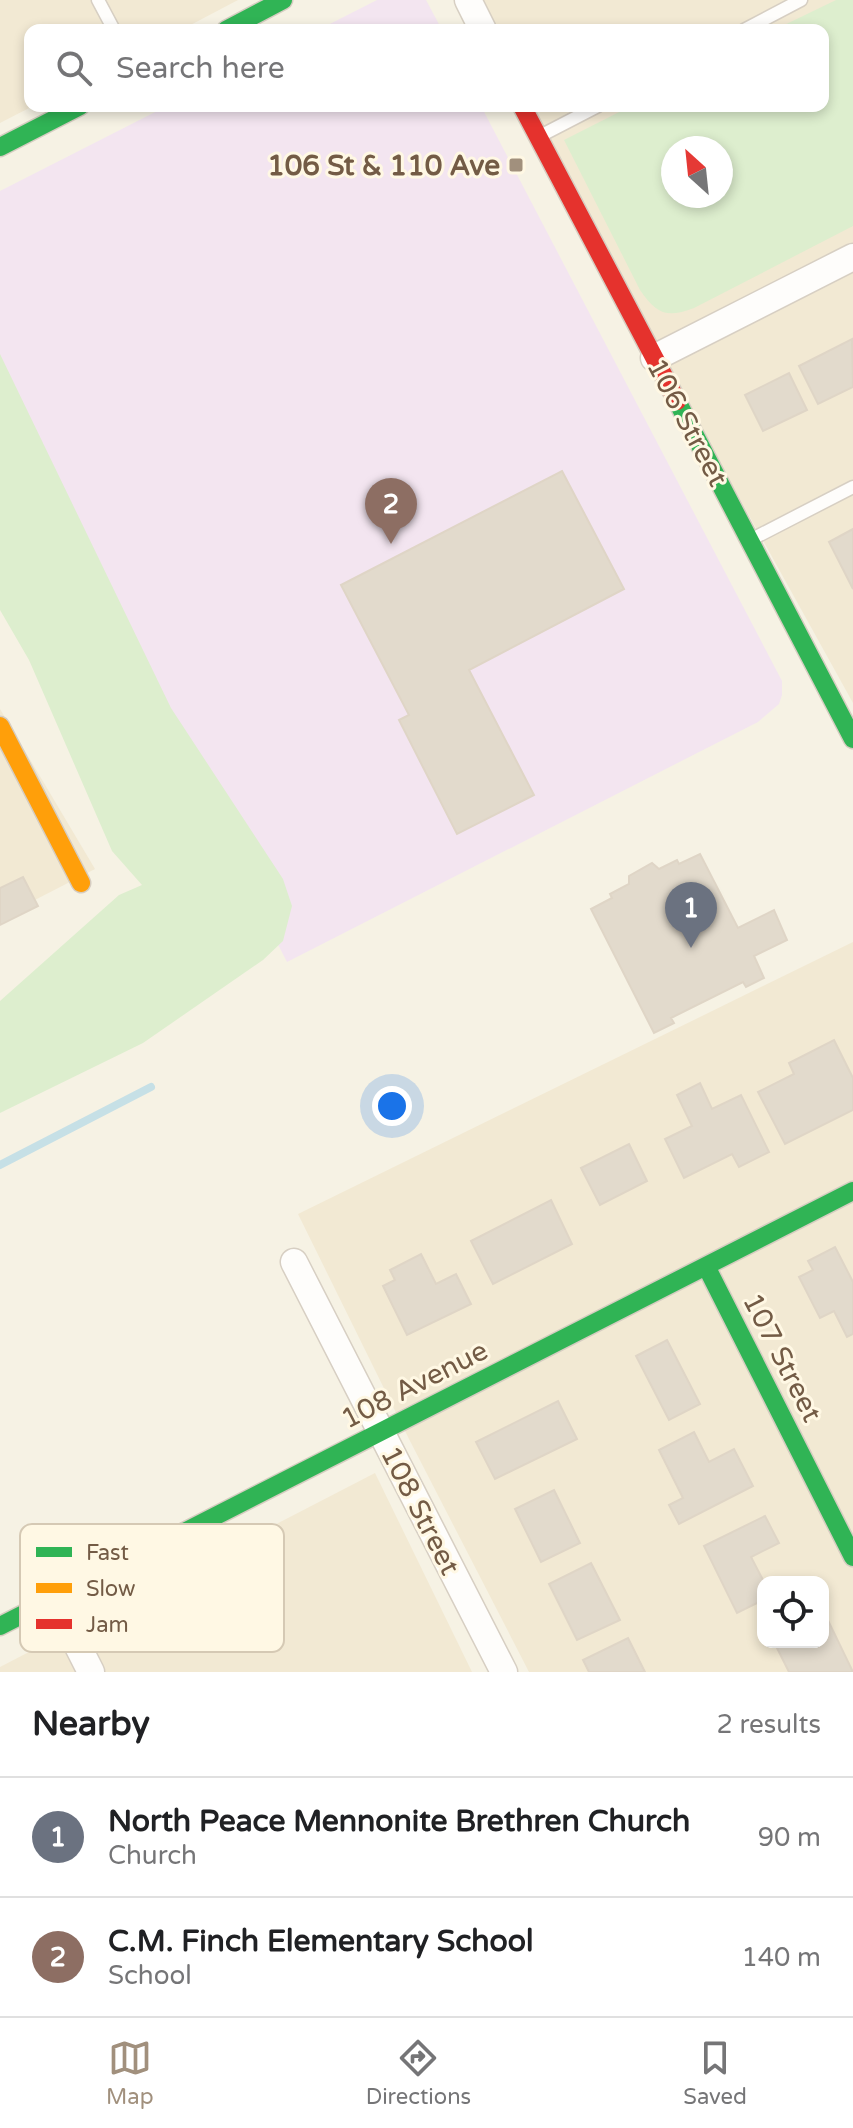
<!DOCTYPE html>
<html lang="en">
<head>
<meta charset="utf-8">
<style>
	:root { --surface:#fff; --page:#f6f6f6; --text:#202124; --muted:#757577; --line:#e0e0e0; --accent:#a1907d }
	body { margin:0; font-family:"Varela Round",sans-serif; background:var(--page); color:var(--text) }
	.controls { position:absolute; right:24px; bottom:24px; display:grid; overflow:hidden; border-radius:16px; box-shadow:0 4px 12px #0003 }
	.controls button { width:72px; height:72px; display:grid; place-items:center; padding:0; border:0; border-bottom:2px solid var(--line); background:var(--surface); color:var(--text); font:40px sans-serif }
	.compass { position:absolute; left:661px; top:136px; width:72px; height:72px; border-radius:50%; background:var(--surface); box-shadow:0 4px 12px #0003; rotate:333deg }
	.you { position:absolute; left:392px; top:1106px; width:28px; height:28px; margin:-20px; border:6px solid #fff; border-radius:50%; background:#1a73e8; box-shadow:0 0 0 12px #1a73e833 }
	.badge { display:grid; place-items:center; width:52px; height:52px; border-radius:50%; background:var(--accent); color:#fff; font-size:26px; font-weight:700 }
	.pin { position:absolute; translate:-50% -66px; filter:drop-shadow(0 2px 4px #0008) }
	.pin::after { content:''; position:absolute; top:42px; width:28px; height:24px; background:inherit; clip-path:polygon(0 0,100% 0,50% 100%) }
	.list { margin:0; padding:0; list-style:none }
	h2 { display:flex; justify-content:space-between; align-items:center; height:104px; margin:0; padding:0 32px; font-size:34px }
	h2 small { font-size:26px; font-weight:400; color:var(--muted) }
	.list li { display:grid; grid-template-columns:52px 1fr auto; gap:24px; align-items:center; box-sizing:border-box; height:120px; padding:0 32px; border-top:2px solid var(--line) }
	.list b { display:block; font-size:30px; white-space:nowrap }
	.list p { margin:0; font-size:26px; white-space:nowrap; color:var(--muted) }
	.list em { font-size:26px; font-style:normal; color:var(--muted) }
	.icon { flex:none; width:44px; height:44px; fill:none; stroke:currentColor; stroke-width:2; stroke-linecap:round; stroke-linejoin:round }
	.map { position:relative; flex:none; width:853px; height:1672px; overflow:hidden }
	.search { position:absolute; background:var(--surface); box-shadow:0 4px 12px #0003; left:24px; right:24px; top:24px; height:88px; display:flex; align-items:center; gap:20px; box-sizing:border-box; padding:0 28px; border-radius:16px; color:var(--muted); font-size:30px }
	.sheet { height:344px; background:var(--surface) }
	nav { display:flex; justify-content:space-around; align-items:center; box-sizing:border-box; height:112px; border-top:2px solid var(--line); background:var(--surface); font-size:22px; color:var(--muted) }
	nav a { display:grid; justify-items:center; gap:4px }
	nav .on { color:var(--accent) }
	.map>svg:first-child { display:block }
	.residential { fill:#f2e9d3; fill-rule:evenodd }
	.education { fill:#f3e5f0 }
	.green { fill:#ddeece; fill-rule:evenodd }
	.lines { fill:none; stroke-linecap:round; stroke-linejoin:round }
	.stream { stroke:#c6e0e6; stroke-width:8 }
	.building { fill:#e2dacc; stroke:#dfd5c6; stroke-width:2 }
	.lane-casing { stroke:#d7cfc3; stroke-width:15 }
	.street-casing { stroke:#d7cfc3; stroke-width:29 }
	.fast-casing { stroke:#d6cdc1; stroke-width:21 }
	.slow-casing { stroke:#d6cdc1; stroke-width:21 }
	.jam-casing { stroke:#d6cdc1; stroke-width:21 }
	.lane { stroke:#fefdfb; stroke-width:12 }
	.street { stroke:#fefdfb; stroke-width:26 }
	.fast { stroke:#30b455; stroke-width:18 }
	.slow { stroke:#ff9f0a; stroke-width:18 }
	.jam { stroke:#e5322d; stroke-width:18 }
	.poi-dot { fill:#a1907d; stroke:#fff8e4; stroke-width:3 }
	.labels { text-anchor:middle; stroke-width:6; stroke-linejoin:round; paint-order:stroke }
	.poi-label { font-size:28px; font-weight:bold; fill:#735b45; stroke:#fff8e4; text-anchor:end }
	.street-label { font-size:28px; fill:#735b45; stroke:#fff8e4 }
	.key { fill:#fff8e4; stroke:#d5c9b4; stroke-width:2 }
	.key-label { font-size:22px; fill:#735b45 }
</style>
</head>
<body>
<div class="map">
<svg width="853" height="1672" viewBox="0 0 853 1672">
	<rect width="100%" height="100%" fill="#f6f2e4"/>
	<g class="residential">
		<path d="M0,0H238L181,30H30V106H33L0,123Z"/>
		<path d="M468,0H853V703L522,106H823V30H483ZM673,148H721V196H673Z"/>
		<path d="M0,709L95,869L0,918Z"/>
		<path d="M853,942V1672H529L409,1439L298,1214ZM763,1582H823V1642H763Z"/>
		<path d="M375,1473L472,1672H0V1667Z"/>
	</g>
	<g class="education">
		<path d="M377,0H426L442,30H318Z"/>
		<path d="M167,106H481L782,681V695L779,704L758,722L287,962L0,407V191Z"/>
	</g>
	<g class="green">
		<path d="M836,0H853V226L694,308C666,319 656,313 640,290L564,140L631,106H823V30H774ZM721,148V196H673V148Z"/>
		<path d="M0,354L171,708L283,879L292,906L283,941L263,960L143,1043L0,1113V1001L119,895L142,885L112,851L29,660L0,610Z"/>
	</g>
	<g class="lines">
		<path class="stream" d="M0,1165L151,1087"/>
	</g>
	<g class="building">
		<path d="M852,339L853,387L818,404L799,366Z"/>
		<path d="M789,373L807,410L763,431L745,395Z"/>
		<path d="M562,471L624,589L469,670L534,795L457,834L399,720L409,715L341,585Z"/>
		<path d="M853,529V589L829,542Z"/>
		<path d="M700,854L738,928L774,910L787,940L754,956L764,978L746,987L743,982L671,1018L674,1023L654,1033L591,909L612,898L610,894L629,884V876L652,863L659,869L677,860L679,864Z"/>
		<path d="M23,877L38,906L0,925V888Z"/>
		<path d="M834,1040L853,1078V1110L785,1144L758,1092L794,1074L789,1063Z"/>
		<path d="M700,1083L712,1109L741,1095L769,1152L739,1167L732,1154L684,1178L665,1139L692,1126L677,1095Z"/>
		<path d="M629,1144L647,1181L600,1205L581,1168Z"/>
		<path d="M551,1200L572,1244L493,1284L471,1241Z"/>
		<path d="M835,1247L853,1282V1334L847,1337L834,1311L820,1318L799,1277L813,1270L808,1261Z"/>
		<path d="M421,1254L436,1284L456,1274L471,1304L407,1335L383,1286L395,1280L390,1270Z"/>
		<path d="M667,1340L700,1404L669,1420L636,1356Z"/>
		<path d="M558,1401L577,1439L495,1479L476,1442Z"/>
		<path d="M694,1432L709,1462L734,1449L753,1486L679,1524L669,1505L683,1498L659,1450Z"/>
		<path d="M554,1490L580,1543L541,1562L515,1509Z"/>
		<path d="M765,1516L779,1543L751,1557L764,1582L763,1600L737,1613L704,1546Z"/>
		<path d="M591,1563L620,1620L577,1640L549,1584Z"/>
		<path d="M823,1610L853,1672H789L774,1642H823Z"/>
		<path d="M628,1638L645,1672H589L583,1660Z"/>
	</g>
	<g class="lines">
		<g class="lane-casing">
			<g id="lane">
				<path d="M98,0L114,30"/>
				<path d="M744,30L801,0"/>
				<path d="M540,136L598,106"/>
				<path d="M754,538L853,487"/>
			</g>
		</g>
		<g class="street-casing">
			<g id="street">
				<path d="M468,0L483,30"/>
				<path d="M654,358L853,257"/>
				<path d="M294,1262L504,1672"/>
				<path d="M54,1599L91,1672"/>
			</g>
		</g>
		<g class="fast-casing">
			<g id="fast">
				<path d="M226,30L283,0"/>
				<path d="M0,147L80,106"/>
				<path d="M677,401L853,739"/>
				<path d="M707,1268L853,1557"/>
				<path d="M0,1626L853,1191"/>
			</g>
		</g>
		<g class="slow-casing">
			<path id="slow" d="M0,726L81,883"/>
		</g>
		<g class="jam-casing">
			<path id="jam" d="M522,106L677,401"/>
		</g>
		<use href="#lane" class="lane"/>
		<use href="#street" class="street"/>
		<use href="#fast" class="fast"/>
		<use href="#slow" class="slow"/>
		<use href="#jam" class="jam"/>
	</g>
	<rect class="poi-dot" x="508" y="157" width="16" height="16" rx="4"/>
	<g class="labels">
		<g class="poi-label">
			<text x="500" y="175">106 St &amp; 110 Ave</text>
		</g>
		<g class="street-label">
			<text transform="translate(688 422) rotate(62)" y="10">106 Street</text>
			<text transform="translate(783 1357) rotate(63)" y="10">107 Street</text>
			<text transform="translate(414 1384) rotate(-27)" y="10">108 Avenue</text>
			<text transform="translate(421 1510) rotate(63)" y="10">108 Street</text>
		</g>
	</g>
	<rect x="20" y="1524" width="264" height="128" rx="12" class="key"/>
	<rect x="36" y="1547" width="36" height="10" fill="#30b455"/>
	<rect x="36" y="1583" width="36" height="10" fill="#ff9f0a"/>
	<rect x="36" y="1619" width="36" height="10" fill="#e5322d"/>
	<g class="key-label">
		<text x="86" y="1560">Fast</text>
		<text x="86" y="1596">Slow</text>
		<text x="86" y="1632">Jam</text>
	</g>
</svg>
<div class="controls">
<button><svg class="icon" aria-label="locate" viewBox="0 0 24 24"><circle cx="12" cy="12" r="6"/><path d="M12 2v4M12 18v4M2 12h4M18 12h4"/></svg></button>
</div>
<svg class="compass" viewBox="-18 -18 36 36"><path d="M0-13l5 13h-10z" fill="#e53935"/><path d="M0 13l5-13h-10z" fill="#757577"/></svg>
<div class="you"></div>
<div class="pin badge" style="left:691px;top:948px;background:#6b7280">1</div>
<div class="pin badge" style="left:391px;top:544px;background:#8d6e63">2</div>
<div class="search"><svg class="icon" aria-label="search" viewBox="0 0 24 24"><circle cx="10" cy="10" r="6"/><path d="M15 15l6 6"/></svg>Search here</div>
</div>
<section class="sheet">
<h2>Nearby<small>2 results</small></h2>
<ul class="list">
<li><span class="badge" style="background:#6b7280">1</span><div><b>North Peace Mennonite Brethren Church</b><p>Church</p></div><em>90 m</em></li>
<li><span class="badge" style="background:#8d6e63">2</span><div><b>C.M. Finch Elementary School</b><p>School</p></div><em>140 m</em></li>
</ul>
</section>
<nav>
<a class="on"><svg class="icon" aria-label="map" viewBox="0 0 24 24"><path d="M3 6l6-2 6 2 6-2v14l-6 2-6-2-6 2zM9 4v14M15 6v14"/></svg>Map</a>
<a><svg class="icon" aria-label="directions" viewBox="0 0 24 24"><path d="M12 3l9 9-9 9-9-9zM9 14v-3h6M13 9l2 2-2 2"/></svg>Directions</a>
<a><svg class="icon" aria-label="saved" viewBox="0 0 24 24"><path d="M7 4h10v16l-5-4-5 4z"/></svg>Saved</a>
</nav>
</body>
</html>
